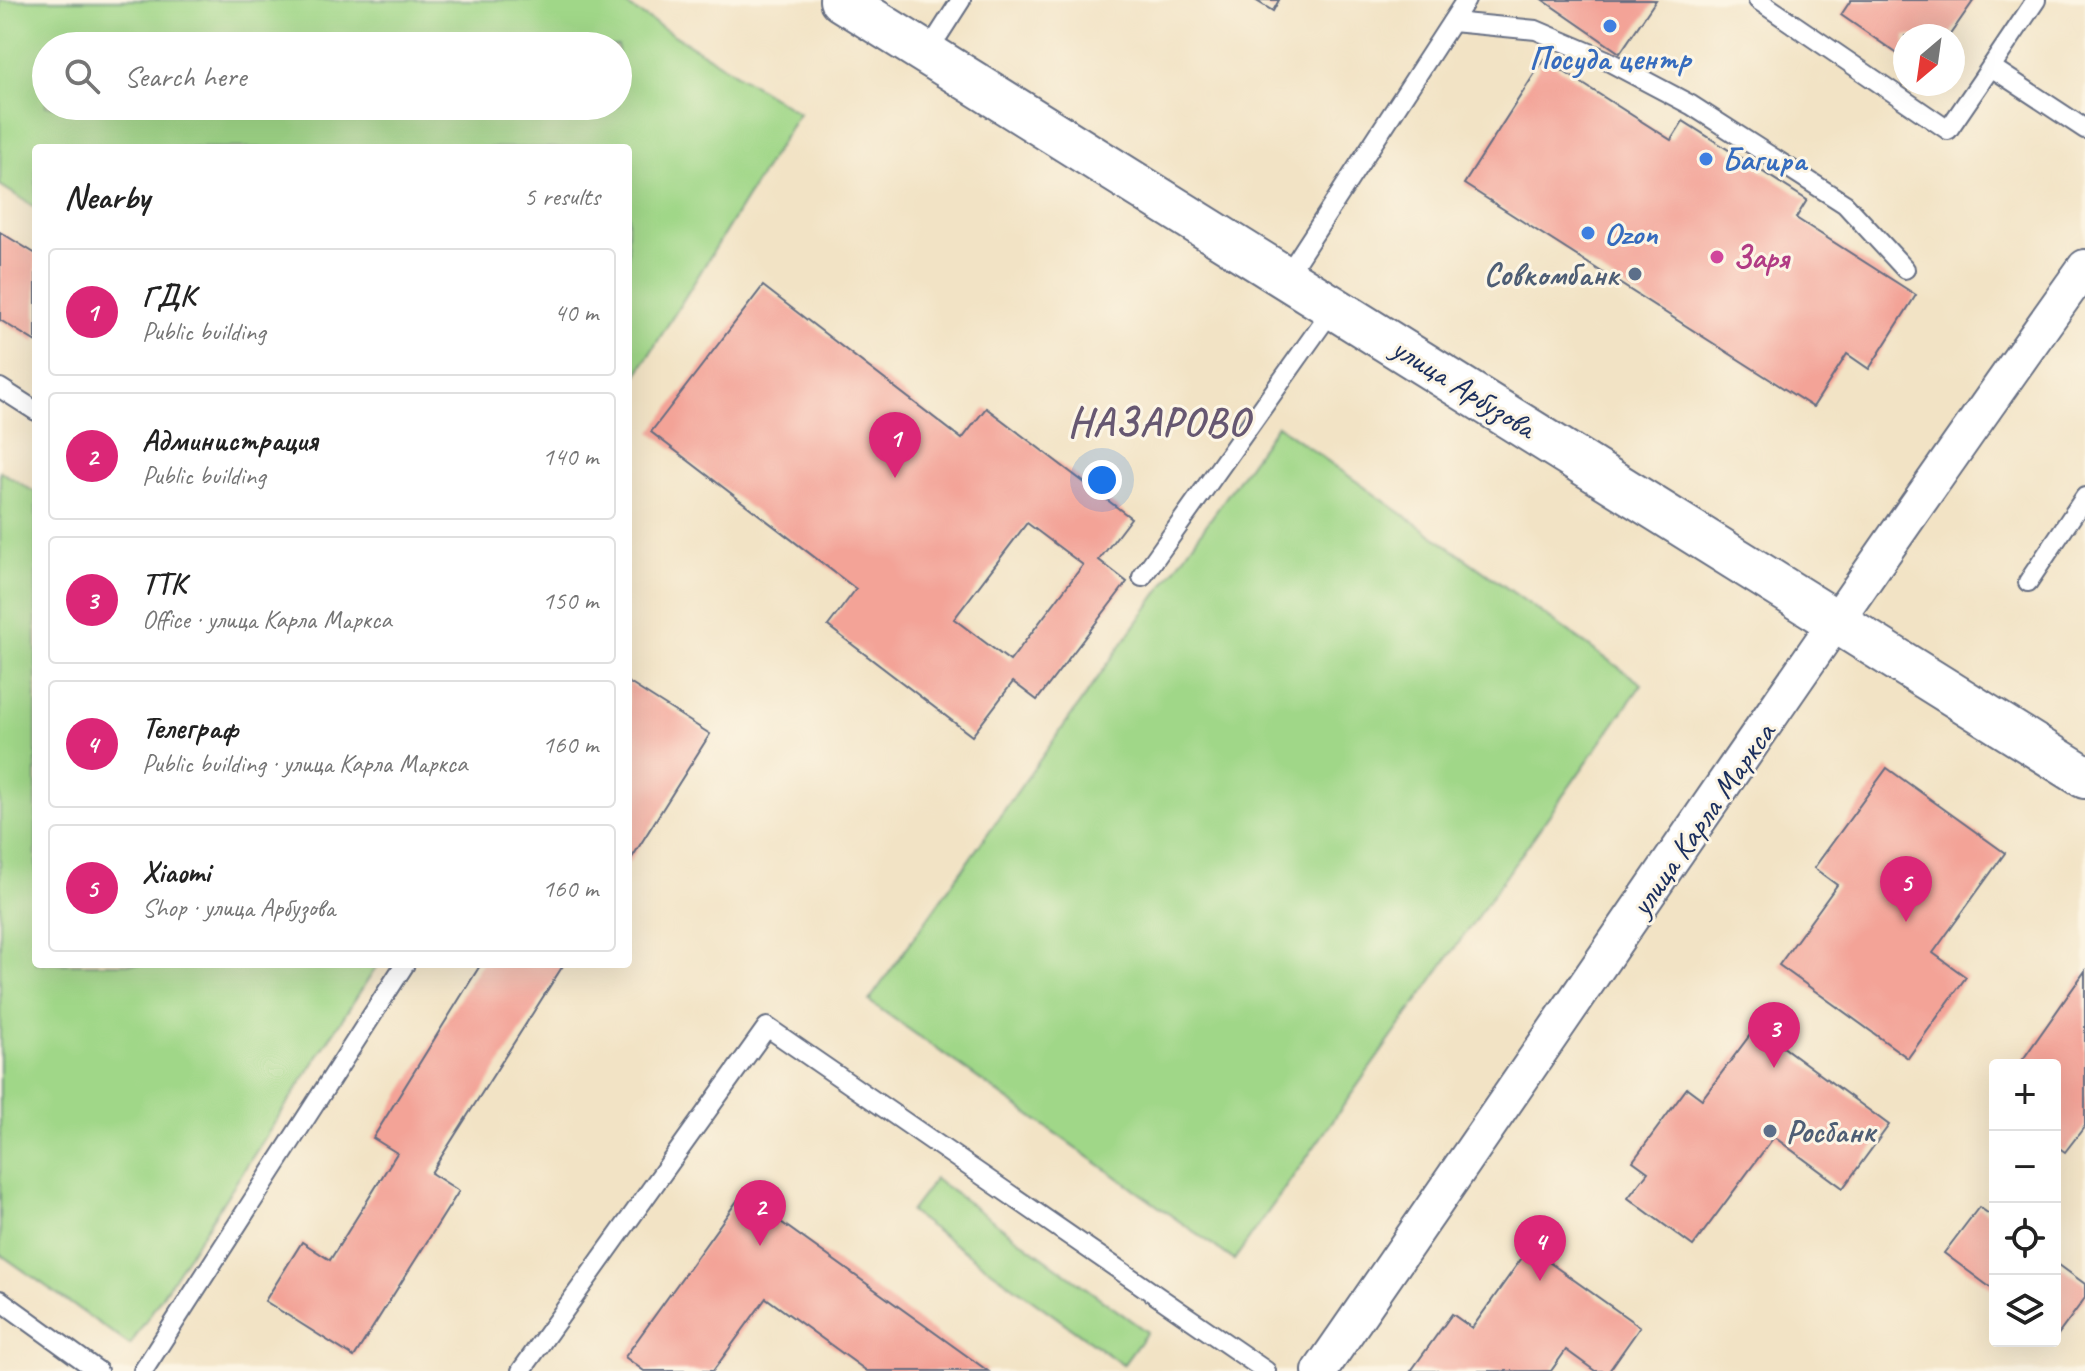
<!DOCTYPE html>
<html lang="en">
<head>
<meta charset="utf-8">
<style>
	:root { --surface:#fff; --page:#f2f2f2; --text:#222; --muted:#767676; --line:#e0e0e0; --accent:#db2777 }
	body { margin:0; font-family:Caveat,sans-serif; background:var(--page); color:var(--text) }
	.controls { position:absolute; right:24px; bottom:24px; display:grid; overflow:hidden; border-radius:8px; box-shadow:0 8px 32px #0002 }
	.controls button { width:72px; height:72px; display:grid; place-items:center; padding:0; border:0; border-bottom:2px solid var(--line); background:var(--surface); color:var(--text); font:40px sans-serif }
	.compass { position:absolute; left:1893px; top:24px; width:72px; height:72px; border-radius:50%; background:var(--surface); box-shadow:0 8px 32px #0002; rotate:209deg }
	.you { position:absolute; left:1102px; top:480px; width:28px; height:28px; margin:-20px; border:6px solid #fff; border-radius:50%; background:#1a73e8; box-shadow:0 0 0 12px #1a73e833 }
	.badge { display:grid; place-items:center; width:52px; height:52px; border-radius:50%; background:var(--accent); color:#fff; font-size:26px; font-weight:700 }
	.pin { position:absolute; translate:-50% -66px; filter:drop-shadow(0 2px 4px #0008) }
	.pin::after { content:''; position:absolute; top:42px; width:28px; height:24px; background:inherit; clip-path:polygon(0 0,100% 0,50% 100%) }
	.list { margin:0; padding:0; list-style:none }
	h2 { display:flex; justify-content:space-between; align-items:center; height:104px; margin:0; padding:0 32px; font-size:34px }
	h2 small { font-size:26px; font-weight:400; color:var(--muted) }
	.list li { display:grid; grid-template-columns:52px 1fr auto; gap:24px; align-items:center; box-sizing:border-box; height:128px; margin:0 16px 16px; padding:0 16px; border:2px solid var(--line); border-radius:8px }
	.list b { display:block; font-size:30px; white-space:nowrap }
	.list p { margin:0; font-size:26px; white-space:nowrap; color:var(--muted) }
	.list em { font-size:26px; font-style:normal; color:var(--muted) }
	.icon { flex:none; width:44px; height:44px; fill:none; stroke:currentColor; stroke-width:2; stroke-linecap:round; stroke-linejoin:round }
	.map { position:relative; flex:none; width:2085px; height:1371px; overflow:hidden }
	.search { position:absolute; background:var(--surface); box-shadow:0 8px 32px #0002; left:32px; top:32px; width:600px; height:88px; display:flex; align-items:center; gap:20px; box-sizing:border-box; padding:0 28px; border-radius:44px; color:var(--muted); font-size:30px }
	.panel { position:absolute; background:var(--surface); box-shadow:0 8px 32px #0002; left:32px; top:144px; width:600px; height:824px; border-radius:8px }
	.map>svg:first-child { display:block }
	.green { fill:#a0d788; stroke:#5e8373; stroke-width:2; fill-rule:evenodd }
	.building { fill:#f3a397; fill-rule:evenodd }
	.lines { fill:none; stroke-linecap:round; stroke-linejoin:round }
	.service-casing { stroke:#666e82; stroke-width:22 }
	.minor-casing { stroke:#666e82; stroke-width:38 }
	.tertiary-casing { stroke:#666e82; stroke-width:46 }
	.service { stroke:#fff; stroke-width:18 }
	.minor { stroke:#fff; stroke-width:34 }
	.tertiary { stroke:#fff; stroke-width:42 }
	.shop-dot { fill:#3f7fe0; stroke:#fcf5e5; stroke-width:3 }
	.hotel-dot { fill:#d1479c; stroke:#fcf5e5; stroke-width:3 }
	.service-dot { fill:#5c6f8a; stroke:#fcf5e5; stroke-width:3 }
	.labels { text-anchor:middle; stroke-width:6; stroke-linejoin:round; paint-order:stroke }
	.shop-label { font-size:32px; font-weight:bold; fill:#366cbe; stroke:#fcf5e5; text-anchor:start }
	.hotel-label { font-size:32px; font-weight:bold; fill:#b23c85; stroke:#fcf5e5; text-anchor:start }
	.service-label { font-size:32px; font-weight:bold; fill:#4e5e75; stroke:#fcf5e5; text-anchor:end }
	.street-label { font-size:32px; fill:#1b2f5e; stroke:#fcf5e5 }
	.district-label { font-size:40px; font-weight:bold; letter-spacing:2px; fill:#675872; stroke:#fcf5e5 }
</style>
</head>
<body>
<div class="map">
<svg width="2085" height="1371" viewBox="0 0 2085 1371">
	<rect width="100%" height="100%" fill="#fcf5e5"/>
	<filter id="ink" filterUnits="userSpaceOnUse"><feTurbulence type="fractalNoise" baseFrequency=".0125" numOctaves="2"/><feDisplacementMap in="SourceGraphic" scale="16" xChannelSelector="R" yChannelSelector="G"/><feConvolveMatrix kernelMatrix="1 2 1 2 8 2 1 2 1" color-interpolation-filters="sRGB"/></filter>
	<filter id="wash" filterUnits="userSpaceOnUse"><feTurbulence type="fractalNoise" baseFrequency=".006" numOctaves="4" result="noise"/><feDisplacementMap in="SourceGraphic" scale="32" xChannelSelector="R" yChannelSelector="G"/><feGaussianBlur stdDeviation="1.8" result="paint"/><feColorMatrix in="noise" values="0 0 0 0 0 0 0 0 0 0 0 0 0 0 0 0 0 1.4 0 .05"/><feComposite in="paint" operator="in"/></filter>
	<g filter="url(#wash)">
		<rect width="100%" height="100%" fill="#f2e3c5"/>
		<g class="green">
			<path d="M0,0H618L799,113L628,389V148H36V208L0,185ZM618,46V106H46V46Z"/>
			<path d="M1277,425L1642,684L1234,1260L869,1001Z"/>
			<path d="M0,471L36,493V964H378L130,1345L0,1254Z"/>
			<path d="M935,1179L1147,1332L1123,1365L910,1212Z"/>
		</g>
		<g id="blocks">
			<g class="building">
				<path d="M1255,0H1279L1273,11Z"/>
				<path d="M1543,0H1656L1620,53Z"/>
				<path d="M1851,0H1974L1949,36H1905V59L1841,15Z"/>
				<path d="M1544,59L1671,140L1683,121L1807,200L1796,218L1916,295L1869,369L1847,354L1813,407L1464,184Z"/>
				<path d="M0,232L36,254V342L0,320Z"/>
				<path d="M763,286L962,439L986,408L1131,518L1099,560L1127,582L1037,700L1013,682L972,736L828,626L856,589L651,432ZM1027,523L1083,565L1010,661L954,619Z"/>
				<path d="M628,682L710,734L628,864Z"/>
				<path d="M1887,768L2005,853L1933,953L1966,977L1908,1058L1779,965L1837,885L1814,868Z"/>
				<path d="M481,964H564L431,1173L459,1191L354,1357L265,1301L302,1242L330,1260L397,1153L373,1138Z"/>
				<path d="M2085,971V1126L2065,1152L2055,1145V1065H2019Z"/>
				<path d="M1756,1027L1889,1125L1843,1188L1774,1137L1693,1246L1628,1198L1648,1172L1633,1161L1687,1088L1702,1099Z"/>
				<path d="M742,1194L988,1371H867L766,1298L713,1371H644L625,1357Z"/>
				<path d="M1979,1207L1995,1218V1291L1944,1253Z"/>
				<path d="M1529,1248L1640,1327L1609,1371H1595L1566,1350L1551,1371H1411L1452,1314L1472,1328Z"/>
				<path d="M2055,1262L2085,1284V1298L2057,1336Z"/>
			</g>
		</g>
	</g>
	<g filter="url(#ink)">
		<use href="#blocks" fill-opacity="0" stroke="#666e82" stroke-width="2"/>
		<g class="lines">
			<g class="service-casing">
				<g id="service">
					<path d="M1758,0L1948,130L1991,67L2085,129"/>
					<path d="M1452,22L1536,30L1604,59L1691,105L1845,204L1905,269"/>
					<path d="M927,53L961,0"/>
					<path d="M1991,67L2036,0"/>
					<path d="M1286,277L1466,0"/>
					<path d="M0,388L36,411"/>
					<path d="M1142,577L1334,307"/>
					<path d="M2028,582L2085,497"/>
					<path d="M0,1300L98,1371"/>
					<path d="M143,1371L405,964"/>
					<path d="M521,1371L767,1027L1266,1371"/>
				</g>
			</g>
			<g class="minor-casing">
				<path id="minor" d="M1320,1371C1575,1003 1825,631 2085,267"/>
			</g>
			<g class="tertiary-casing">
				<path id="tertiary" d="M841,0L2085,777"/>
			</g>
			<use href="#service" class="service"/>
			<use href="#minor" class="minor"/>
			<use href="#tertiary" class="tertiary"/>
		</g>
	</g>
	<g class="shop-dot">
		<circle cx="1610" cy="26" r="8"/>
		<circle cx="1706" cy="159" r="8"/>
		<circle cx="1588" cy="233" r="8"/>
	</g>
	<circle class="hotel-dot" cx="1717" cy="257" r="8"/>
	<g class="service-dot">
		<circle cx="1635" cy="274" r="8"/>
		<circle cx="1770" cy="1131" r="8"/>
	</g>
	<g class="labels">
		<g class="shop-label">
			<text x="1610" y="69" text-anchor="middle">Посуда центр</text>
			<text x="1722" y="170">Багира</text>
			<text x="1604" y="244">Ozon</text>
		</g>
		<g class="hotel-label">
			<text x="1733" y="268">Заря</text>
		</g>
		<g class="service-label">
			<text x="1619" y="285">Совкомбанк</text>
			<text x="1786" y="1142" text-anchor="start">Росбанк</text>
		</g>
		<g class="street-label">
			<text transform="translate(1464 387) rotate(32)" y="11">улица Арбузова</text>
			<text transform="translate(1702 819) rotate(-55)" y="11">улица Карла Маркса</text>
		</g>
		<g class="district-label">
			<text x="1159" y="435">НАЗАРОВО</text>
		</g>
	</g>
</svg>
<div class="controls">
<button>+</button>
<button>−</button>
<button><svg class="icon" aria-label="locate" viewBox="0 0 24 24"><circle cx="12" cy="12" r="6"/><path d="M12 2v4M12 18v4M2 12h4M18 12h4"/></svg></button>
<button><svg class="icon" aria-label="layers" viewBox="0 0 24 24"><path d="M12 4l9 5-9 5-9-5zM3 14l9 5 9-5"/></svg></button>
</div>
<svg class="compass" viewBox="-18 -18 36 36"><path d="M0-13l5 13h-10z" fill="#e53935"/><path d="M0 13l5-13h-10z" fill="#767676"/></svg>
<div class="you"></div>
<div class="pin badge" style="left:895px;top:478px">1</div>
<div class="pin badge" style="left:760px;top:1246px">2</div>
<div class="pin badge" style="left:1774px;top:1068px">3</div>
<div class="pin badge" style="left:1540px;top:1281px">4</div>
<div class="pin badge" style="left:1906px;top:922px">5</div>
<div class="search"><svg class="icon" aria-label="search" viewBox="0 0 24 24"><circle cx="10" cy="10" r="6"/><path d="M15 15l6 6"/></svg>Search here</div>
<section class="panel">
<h2>Nearby<small>5 results</small></h2>
<ul class="list">
<li><span class="badge">1</span><div><b>ГДК</b><p>Public building</p></div><em>40 m</em></li>
<li><span class="badge">2</span><div><b>Администрация</b><p>Public building</p></div><em>140 m</em></li>
<li><span class="badge">3</span><div><b>ТТК</b><p>Office · улица Карла Маркса</p></div><em>150 m</em></li>
<li><span class="badge">4</span><div><b>Телеграф</b><p>Public building · улица Карла Маркса</p></div><em>160 m</em></li>
<li><span class="badge">5</span><div><b>Xiaomi</b><p>Shop · улица Арбузова</p></div><em>160 m</em></li>
</ul>
</section>
</div>
</body>
</html>
